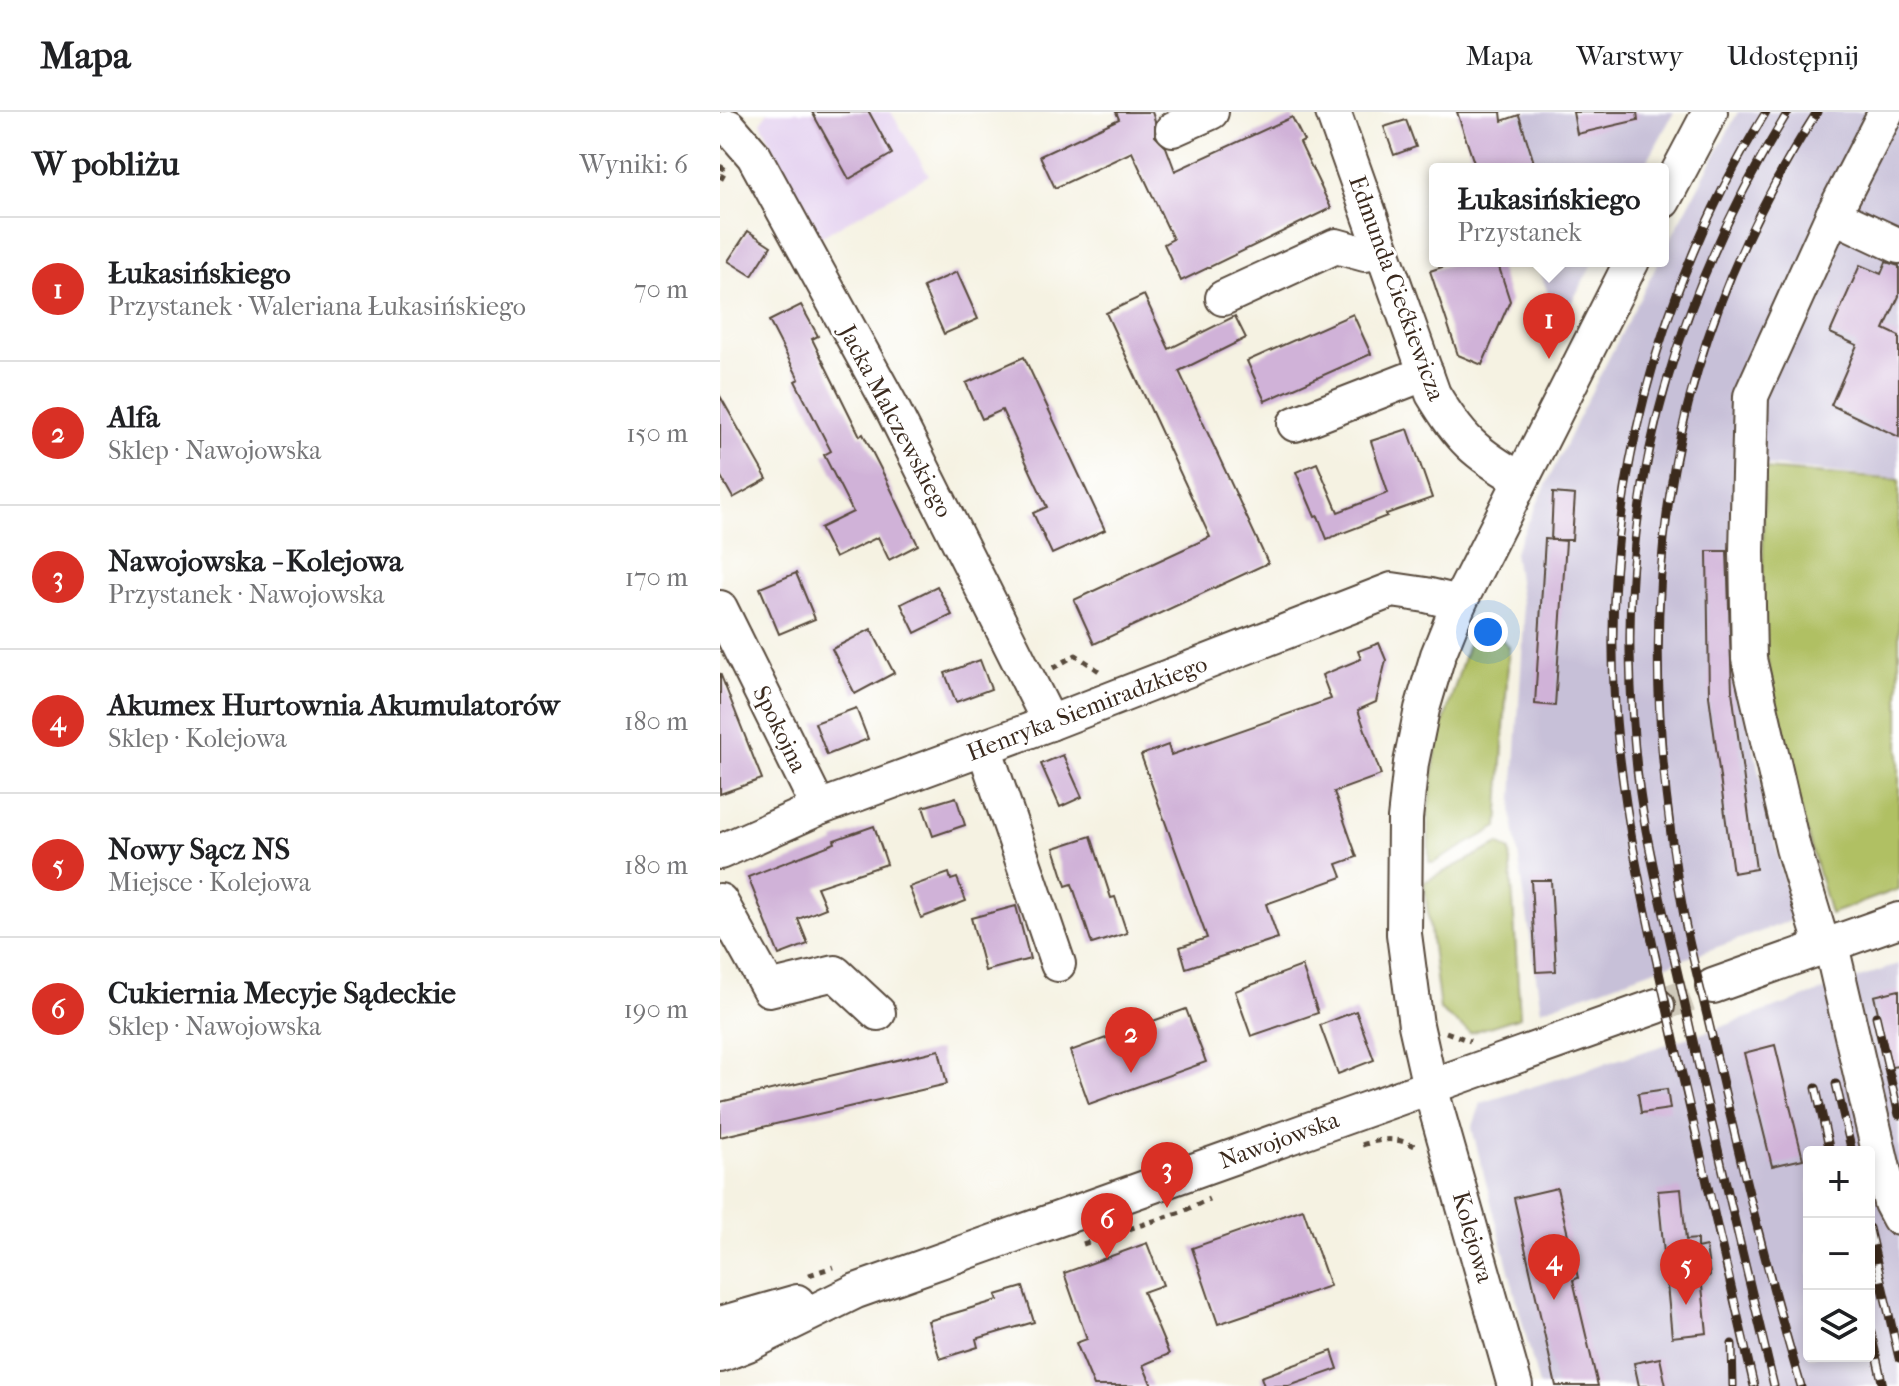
<!DOCTYPE html>
<html lang="pl">
<head>
<meta charset="utf-8">
<style>
	:root { --surface:#fff; --page:#f2f2f2; --text:#202124; --muted:#757577; --line:#e0e0e0; --accent:#d93025 }
	body { margin:0; font-family:"IM FELL French Canon",serif; background:var(--page); color:var(--text) }
	.controls { position:absolute; right:24px; bottom:24px; display:grid; overflow:hidden; border-radius:8px; box-shadow:0 4px 12px #0003 }
	.controls button { width:72px; height:72px; display:grid; place-items:center; padding:0; border:0; border-bottom:2px solid var(--line); background:var(--surface); color:var(--text); font:40px sans-serif }
	.you { position:absolute; left:768px; top:520px; width:28px; height:28px; margin:-20px; border:6px solid #fff; border-radius:50%; background:#1a73e8; box-shadow:0 0 0 12px #1a73e833 }
	.badge { display:grid; place-items:center; width:52px; height:52px; border-radius:50%; background:var(--accent); color:#fff; font-size:26px; font-weight:700 }
	.pin { position:absolute; translate:-50% -66px; filter:drop-shadow(0 2px 4px #0008) }
	.pin::after { content:''; position:absolute; top:42px; width:28px; height:24px; background:inherit; clip-path:polygon(0 0,100% 0,50% 100%) }
	.popup { position:absolute; left:709px; top:51px; width:240px; height:104px; box-sizing:border-box; display:grid; place-content:center; border-radius:8px; background:var(--surface); filter:drop-shadow(0 2px 6px #0005); font-size:26px; white-space:nowrap; color:var(--muted) }
	.popup b { font-size:30px; color:var(--text) }
	.popup::after { content:''; position:absolute; left:50%; top:100%; margin-left:-16px; border:16px solid transparent; border-top-color:var(--surface) }
	.list { margin:0; padding:0; list-style:none }
	h2 { display:flex; justify-content:space-between; align-items:center; height:104px; margin:0; padding:0 32px; font-size:34px }
	h2 small { font-size:26px; font-weight:400; color:var(--muted) }
	.list li { display:grid; grid-template-columns:52px 1fr auto; gap:24px; align-items:center; box-sizing:border-box; height:144px; padding:0 32px; border-top:2px solid var(--line) }
	.list b { display:block; font-size:30px; white-space:nowrap }
	.list p { margin:0; font-size:26px; white-space:nowrap; color:var(--muted) }
	.list em { font-size:26px; font-style:normal; color:var(--muted) }
	.icon { flex:none; width:44px; height:44px; fill:none; stroke:currentColor; stroke-width:2; stroke-linecap:round; stroke-linejoin:round }
	.map { position:relative; flex:none; width:1179px; height:1274px; overflow:hidden }
	header { display:flex; align-items:center; gap:48px; box-sizing:border-box; height:112px; padding:0 40px; background:var(--surface); border-bottom:2px solid var(--line) }
	header strong { font-size:38px }
	nav { display:flex; gap:44px; margin-inline-start:auto; font-size:28px }
	main { display:flex }
	aside { flex:1; background:var(--surface) }
	.map>svg:first-child { display:block }
	.built { fill:#e5d3f0 }
	.industrial { fill:#c7c0d8; fill-rule:evenodd }
	.green { fill:#b0c063; stroke:#767540; stroke-width:2 }
	.building { fill:#d0b2d8 }
	.lines { fill:none; stroke-linecap:round; stroke-linejoin:round }
	.minor-tunnel { stroke:#d0cabb; stroke-width:34; stroke-dasharray:34 17; stroke-linecap:butt }
	.minor-casing { stroke:#57483b; stroke-width:38 }
	.path { stroke:#57483b; stroke-width:5; stroke-dasharray:6 6; stroke-linecap:butt }
	.minor { stroke:#fff; stroke-width:34 }
	.rail-casing { stroke:#3b2a1e; stroke-width:9 }
	.rail { stroke:#fff; stroke-width:6; stroke-dasharray:18; stroke-linecap:butt }
	.labels { text-anchor:middle; stroke-width:6; stroke-linejoin:round; paint-order:stroke }
	.street-label { font-size:24px; fill:#3b2a1e; stroke:#fff }
</style>
</head>
<body>
<header>
<strong>Mapa</strong>
<nav><a>Mapa</a><a>Warstwy</a><a>Udostępnij</a></nav>
</header>
<main>
<aside>
<h2>W pobliżu<small>Wyniki: 6</small></h2>
<ul class="list">
<li><span class="badge">1</span><div><b>Łukasińskiego</b><p>Przystanek · Waleriana Łukasińskiego</p></div><em>70 m</em></li>
<li><span class="badge">2</span><div><b>Alfa</b><p>Sklep · Nawojowska</p></div><em>150 m</em></li>
<li><span class="badge">3</span><div><b>Nawojowska - Kolejowa</b><p>Przystanek · Nawojowska</p></div><em>170 m</em></li>
<li><span class="badge">4</span><div><b>Akumex Hurtownia Akumulatorów</b><p>Sklep · Kolejowa</p></div><em>180 m</em></li>
<li><span class="badge">5</span><div><b>Nowy Sącz NS</b><p>Miejsce · Kolejowa</p></div><em>180 m</em></li>
<li><span class="badge">6</span><div><b>Cukiernia Mecyje Sądeckie</b><p>Sklep · Nawojowska</p></div><em>190 m</em></li>
</ul>
</aside>
<div class="map">
<svg width="1179" height="1274" viewBox="0 0 1179 1274">
	<rect width="100%" height="100%" fill="#fff"/>
	<filter id="ink" filterUnits="userSpaceOnUse"><feTurbulence type="fractalNoise" baseFrequency=".0125" numOctaves="2"/><feDisplacementMap in="SourceGraphic" scale="16" xChannelSelector="R" yChannelSelector="G"/><feConvolveMatrix kernelMatrix="1 2 1 2 8 2 1 2 1" color-interpolation-filters="sRGB"/></filter>
	<filter id="wash" filterUnits="userSpaceOnUse"><feTurbulence type="fractalNoise" baseFrequency=".006" numOctaves="4" result="noise"/><feDisplacementMap in="SourceGraphic" scale="32" xChannelSelector="R" yChannelSelector="G"/><feGaussianBlur stdDeviation="1.8" result="paint"/><feColorMatrix in="noise" values="0 0 0 0 0 0 0 0 0 0 0 0 0 0 0 0 0 1.4 0 .05"/><feComposite in="paint" operator="in"/></filter>
	<g filter="url(#wash)">
		<rect width="100%" height="100%" fill="#f5f2e2"/>
		<path class="built" d="M48,0H171L209,63L97,127L41,10Z"/>
		<g class="industrial">
			<path d="M808,0H954L923,57H785L769,10Z"/>
			<path d="M1018,0H1179V367L1015,350L1018,567L1073,808L821,898L792,701L804,512L794,440L860,302L939,149H943V141Z"/>
			<path d="M817,149H874L839,214Z"/>
			<path d="M1179,852V1274H819L752,1017L761,991L1001,915ZM1089,1040H1149V1244H1089Z"/>
		</g>
		<g class="green">
			<path d="M1044,357L1179,368V777L1110,802L1067,649L1042,521Z"/>
			<path d="M754,513L772,517L789,535L778,715L713,751L709,750L708,700L717,632Z"/>
			<path d="M779,732L790,739L800,905L750,921L720,898L704,770Z"/>
		</g>
		<g id="blocks">
			<g class="building">
				<path d="M92,0H149L172,42L129,67Z"/>
				<path d="M396,0H432L435,9V24L446,35L455,59L572,5L584,29L580,31L611,96L461,169L444,132L453,127L412,40L335,76L320,44L399,7Z"/>
				<path d="M737,0H781L782,9L799,3L816,57H756Z"/>
				<path d="M853,0H917L918,8L857,22Z"/>
				<path d="M686,8L696,35L674,43L664,15Z"/>
				<path d="M28,119L51,134L32,164L8,149Z"/>
				<path d="M740,149H777L790,189L762,253L738,243L710,159Z"/>
				<path d="M1166,150L1179,154V184L1164,217L1179,224V325L1111,293L1137,233L1110,221L1140,153L1161,162Z"/>
				<path d="M237,160L258,207L224,222L203,175Z"/>
				<path d="M424,183L449,237L515,204L526,226L459,259L548,451L374,532L354,488L490,425L386,201Z"/>
				<path d="M81,193L98,224L92,227L140,324L143,322L166,367L198,433L169,448L158,425L115,446L100,416L133,400L104,343L111,339L75,269L79,267L49,209Z"/>
				<path d="M633,202L651,242L545,289L527,249Z"/>
				<path d="M304,245L385,418L332,442L313,401L327,395L282,298L262,307L246,271Z"/>
				<path d="M0,284L47,367L13,386L0,363Z"/>
				<path d="M688,317L712,386L666,402L667,404L607,427L598,404L595,405L576,360L597,351L618,400L668,381L651,329Z"/>
				<path d="M833,381L855,383L852,428H831Z"/>
				<path d="M825,427L846,429L835,594L815,592Z"/>
				<path d="M987,439H1007L1012,579L1036,757L1013,761L989,584Z"/>
				<path d="M76,461L95,507L59,522L40,476Z"/>
				<path d="M217,474L232,503L195,521L181,492Z"/>
				<path d="M151,517L174,561L135,582L112,537Z"/>
				<path d="M659,531L666,548L656,590L638,598L661,663L614,680L637,745L617,752L622,765L546,792L558,826L466,856L460,835L487,826L421,643L448,633L451,643L611,587L602,563L641,547L638,539Z"/>
				<path d="M260,548L271,577L236,590L225,561Z"/>
				<path d="M0,561L42,667L0,682Z"/>
				<path d="M136,596L148,627L107,643L95,611Z"/>
				<path d="M343,643L362,685L340,695L321,652Z"/>
				<path d="M236,685L245,713L213,724L203,695Z"/>
				<path d="M154,714L167,752L97,775L106,796L78,807L88,832L59,843L28,765L115,731L114,728Z"/>
				<path d="M371,724L391,786L395,785L407,821L372,832L352,772L346,774L334,736Z"/>
				<path d="M229,761L231,768L237,766L246,789L201,806L189,775Z"/>
				<path d="M811,768H831L836,859L816,860Z"/>
				<path d="M296,794L310,847L265,859L251,806Z"/>
				<path d="M582,854L598,901L531,924L515,879Z"/>
				<path d="M1179,878V954L1171,955L1154,884Z"/>
				<path d="M466,897L486,950L369,992L350,939Z"/>
				<path d="M636,899L654,948L618,962L600,913Z"/>
				<path d="M1055,933L1083,1047L1052,1054L1024,941Z"/>
				<path d="M219,938L227,972L0,1025V990Z"/>
				<path d="M947,977L950,997L921,1001L918,981Z"/>
				<path d="M837,1076L858,1166L853,1168L878,1274H836L794,1086Z"/>
				<path d="M961,1077L966,1128L977,1127V1136L986,1134L990,1164L981,1165L987,1221L952,1225L938,1079Z"/>
				<path d="M583,1097L610,1174L498,1212L472,1136Z"/>
				<path d="M427,1131L443,1173L423,1180L449,1242L423,1253L432,1274H374L356,1231L367,1227L344,1161Z"/>
				<path d="M303,1175L314,1210L256,1227L258,1235L220,1247L208,1209L278,1188L276,1183Z"/>
				<path d="M612,1239L618,1257L569,1274H544L541,1265Z"/>
				<path d="M940,1246L946,1274H919L914,1251Z"/>
			</g>
		</g>
	</g>
	<g filter="url(#ink)">
		<use href="#blocks" fill-opacity="0" stroke="#57483b" stroke-width="2"/>
		<g class="lines">
			<path class="minor-tunnel" d="M937,894L993,874"/>
			<g class="minor-casing">
				<g id="minor">
					<path d="M613,0L713,282C740,327 755,341 800,367"/>
					<path d="M9,15L34,44L172,296L330,611"/>
					<path d="M453,17L491,0"/>
					<path d="M943,89L990,0"/>
					<path d="M1113,103L1179,134"/>
					<path d="M503,186L616,134L645,142L662,139"/>
					<path d="M575,312L706,261"/>
					<path d="M0,496L99,696"/>
					<path d="M264,635L338,852"/>
					<path d="M0,740L99,696L330,611L672,478L706,483L739,491"/>
					<path d="M0,789L49,877L115,861L158,901"/>
					<path d="M1111,833L1171,1091L1179,1106"/>
					<path d="M1103,835L1073,736L1029,547L1027,440L1031,284L1113,103L1166,0"/>
					<path d="M993,874L1179,808"/>
					<path d="M0,1212L77,1190"/>
					<path d="M0,1243L28,1232L136,1179L937,894"/>
					<path d="M795,1274L710,975L696,913L684,822L685,707L691,651L702,597L718,543L739,491L912,149"/>
				</g>
			</g>
			<g class="path">
				<path d="M0,54L6,58L0,69"/>
				<path d="M333,556L356,543L382,561"/>
				<path d="M726,920L750,929"/>
				<path d="M642,1033C664,1026 676,1025 697,1035"/>
				<path d="M363,1132L461,1100L489,1087"/>
				<path d="M89,1163L113,1155"/>
			</g>
			<use href="#minor" class="minor"/>
			<g class="rail-casing">
				<g id="rail">
					<path d="M1156,904L1179,1003"/>
					<path d="M1116,972L1132,1040"/>
					<path d="M1096,976L1110,1040"/>
					<path d="M1149,1116L1179,1246"/>
					<path d="M1149,1212L1163,1274"/>
					<path d="M1012,1232L1013,1274"/>
					<path d="M1034,1274C1008,1160 982,1046 955,932C930,820 903,709 895,594C881,386 937,176 1046,0"/>
					<path d="M1054,1274C1024,1147 993,1020 965,893C952,835 937,777 926,718C915,660 911,599 910,540C907,344 967,165 1068,0"/>
					<path d="M1081,1274C1047,1161 1020,1048 994,933C985,892 973,851 965,810C910,514 932,258 1097,0"/>
				</g>
			</g>
			<use href="#rail" class="rail"/>
		</g>
	</g>
	<g class="labels">
		<g class="street-label">
			<text transform="translate(677 176) rotate(70)" y="8">Edmunda Ciećkiewicza</text>
			<text transform="translate(176 309) rotate(62)" y="8">Jacka Malczewskiego</text>
			<text transform="translate(367 596) rotate(-21)" y="8">Henryka Siemiradzkiego</text>
			<text transform="translate(60 617) rotate(64)" y="8">Spokojna</text>
			<text transform="translate(559 1028) rotate(-20)" y="8">Nawojowska</text>
			<text transform="translate(753 1125) rotate(74)" y="8">Kolejowa</text>
		</g>
	</g>
</svg>
<div class="controls">
<button>+</button>
<button>−</button>
<button><svg class="icon" aria-label="layers" viewBox="0 0 24 24"><path d="M12 4l9 5-9 5-9-5zM3 14l9 5 9-5"/></svg></button>
</div>
<div class="you"></div>
<div class="pin badge" style="left:829px;top:247px">1</div>
<div class="popup"><b>Łukasińskiego</b>Przystanek</div>
<div class="pin badge" style="left:411px;top:961px">2</div>
<div class="pin badge" style="left:447px;top:1096px">3</div>
<div class="pin badge" style="left:834px;top:1188px">4</div>
<div class="pin badge" style="left:966px;top:1193px">5</div>
<div class="pin badge" style="left:387px;top:1147px">6</div>
</div>
</main>
</body>
</html>
